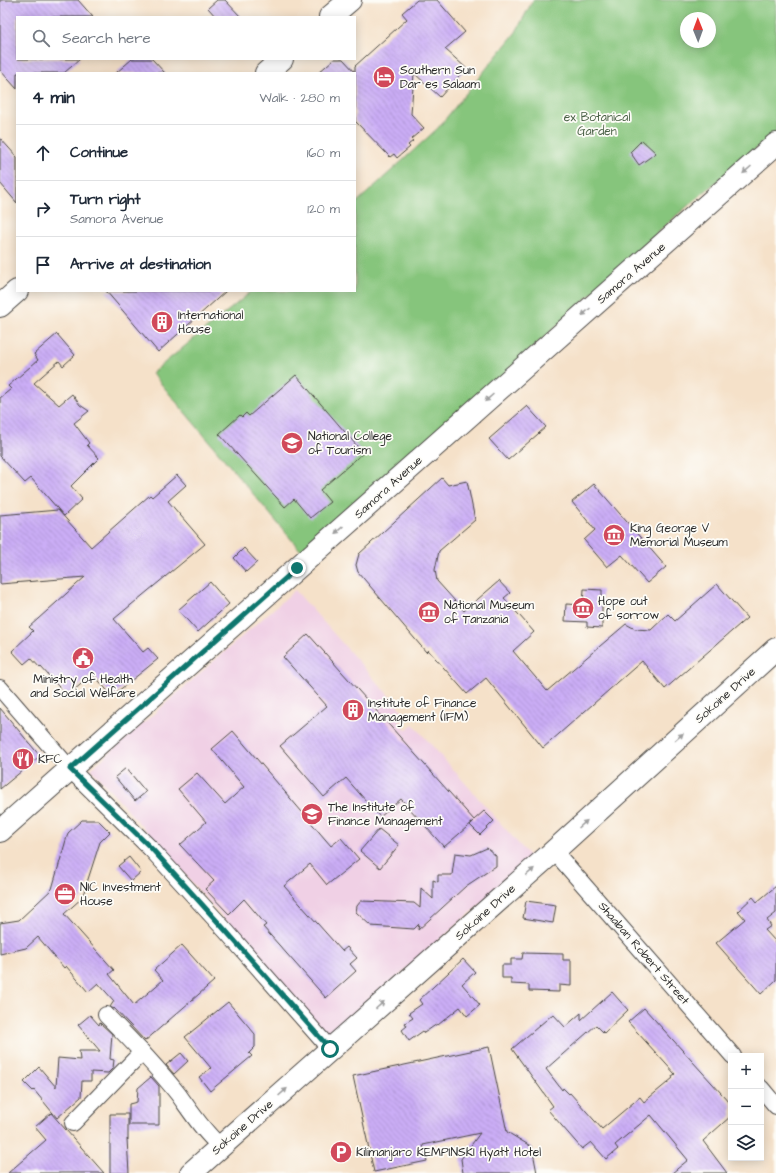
<!DOCTYPE html>
<html lang="en">
<head>
<meta charset="utf-8">
<style>
	:root { --surface:#fff; --page:#f6f6f7; --text:#1f2937; --muted:#747a83; --line:#e0e1e3 }
	body { margin:0; font-family:"Architects Daughter",sans-serif; background:var(--page); color:var(--text) }
	.controls { position:absolute; right:12px; bottom:12px; display:grid; overflow:hidden; border-radius:0px; box-shadow:0 2px 10px #0003 }
	.controls button { width:36px; height:36px; display:grid; place-items:center; padding:0; border:0; border-bottom:1px solid var(--line); background:var(--surface); color:var(--text); font:20px sans-serif }
	.compass { position:absolute; left:680px; top:12px; width:36px; height:36px; border-radius:50%; background:var(--surface); box-shadow:0 2px 10px #0003; rotate:359deg }
	.stop { position:absolute; width:12px; height:12px; margin:-9px; border:3px solid #0f766e; border-radius:50%; background:#fff }
	.stop.end { background:#0f766e; border-color:#fff; box-shadow:0 1px 4px #0008 }
	.list { margin:0; padding:0; list-style:none }
	h2 { display:flex; justify-content:space-between; align-items:center; height:52px; margin:0; padding:0 16px; font-size:17px }
	h2 small { font-size:13px; font-weight:400; color:var(--muted) }
	.list li { display:grid; grid-template-columns:26px 1fr auto; gap:12px; align-items:center; box-sizing:border-box; height:56px; padding:0 16px; border-top:1px solid var(--line) }
	.list b { display:block; font-size:15px; white-space:nowrap }
	.list p { margin:0; font-size:13px; white-space:nowrap; color:var(--muted) }
	.list em { font-size:13px; font-style:normal; color:var(--muted) }
	.icon { flex:none; width:22px; height:22px; fill:none; stroke:currentColor; stroke-width:2; stroke-linecap:round; stroke-linejoin:round }
	.map { position:relative; flex:none; width:776px; height:1173px; overflow:hidden }
	.search { position:absolute; background:var(--surface); box-shadow:0 2px 10px #0003; left:16px; top:16px; width:340px; height:44px; display:flex; align-items:center; gap:10px; box-sizing:border-box; padding:0 14px; border-radius:0px; color:var(--muted); font-size:15px }
	.panel { position:absolute; background:var(--surface); box-shadow:0 2px 10px #0003; left:16px; top:72px; width:340px; height:220px; border-radius:0px }
	.map>svg:first-child { display:block }
	.built { fill:#f0d0e5 }
	.green { fill:#86c57b; stroke:#587853; fill-rule:evenodd }
	.building { fill:url(#building-back-hatch) }
	.lines { fill:none; stroke-linecap:round; stroke-linejoin:round }
	.street-casing { stroke:#494643; stroke-width:18 }
	.secondary-casing { stroke:#494643; stroke-width:24 }
	.street { stroke:#fff; stroke-width:16 }
	.secondary { stroke:#fff; stroke-width:22 }
	.oneway { fill:#a0a0a0 }
	.route { stroke:#0f766e; stroke-width:5 }
	.labels { text-anchor:middle; stroke-width:3.5; stroke-linejoin:round; paint-order:stroke }
	.poi-label { font-size:12px; fill:#2b2b2b; stroke:#fdfcf7; text-anchor:start }
	.park-label { font-size:12px; fill:#4b6147; stroke:#fdfcf7 }
	.street-label { font-size:12px; fill:#2b2b2b; stroke:#fdfcf7 }
</style>
</head>
<body>
<div class="map">
<svg width="776" height="1173" viewBox="0 0 776 1173">
	<defs>
		<pattern id="building-back-hatch" width="6" height="6" patternUnits="userSpaceOnUse"><rect width="6" height="6" fill="#cbadf6"/><path d="M-1 5l2 2M0 0l6 6M5-1l2 2" fill="none" stroke="#a58dc7"/></pattern>
	</defs>
	<rect width="100%" height="100%" fill="#fdfcf7"/>
	<filter id="ink" filterUnits="userSpaceOnUse"><feTurbulence type="fractalNoise" baseFrequency=".025" numOctaves="2"/><feDisplacementMap in="SourceGraphic" scale="8" xChannelSelector="R" yChannelSelector="G"/><feConvolveMatrix kernelMatrix="1 2 1 2 8 2 1 2 1" color-interpolation-filters="sRGB"/></filter>
	<filter id="wash" filterUnits="userSpaceOnUse"><feTurbulence type="fractalNoise" baseFrequency=".012" numOctaves="4" result="noise"/><feDisplacementMap in="SourceGraphic" scale="16" xChannelSelector="R" yChannelSelector="G"/><feGaussianBlur stdDeviation="0.9" result="paint"/><feColorMatrix in="noise" values="0 0 0 0 0 0 0 0 0 0 0 0 0 0 0 0 0 1.4 0 .05"/><feComposite in="paint" operator="in"/></filter>
	<g filter="url(#wash)">
		<rect width="100%" height="100%" fill="#f5e1c9"/>
		<path class="built" d="M295,590L406,715L399,722L406,730L413,724L532,859L329,1037L91,769Z"/>
		<path class="green" d="M533,0H776V132L677,215L306,557L152,373L252,291H355V204L438,128L516,32ZM686,18H710V42H686Z"/>
		<g id="blocks">
			<g class="building">
				<path d="M0,0H78L93,17H17V59H80L64,73H17V89L0,70Z"/>
				<path d="M217,0H225L241,17H216L208,8Z"/>
				<path d="M417,0H437L465,32L445,49L466,68L440,97L414,73L411,114L424,128L411,139L413,141L408,145L410,147L397,158L394,154L390,157L355,121V73H318L334,59H343L355,72V66L407,19L402,13Z"/>
				<path d="M132,59H152L165,73H116Z"/>
				<path d="M0,138L17,157V203L0,183Z"/>
				<path d="M642,140L656,153L639,165L630,152Z"/>
				<path d="M106,291H226L158,352Z"/>
				<path d="M57,334L75,355L63,366L59,361L34,383L59,405L72,394L80,405L89,411L74,423L89,443L87,445L99,458L71,486L82,499L64,516L31,478L25,483L0,456V398L11,389L8,386L38,360L34,354Z"/>
				<path d="M296,375L363,453L320,490L330,502L310,518L294,499L285,507L219,434L240,415L242,417L246,413L249,416Z"/>
				<path d="M527,406L546,427L508,460L489,439Z"/>
				<path d="M177,475L186,485L168,501L205,544L114,619L143,652L148,648L158,659L112,696L93,674L67,696L41,667L40,668L31,658L24,664L12,651L33,631L29,627L85,577L0,584V515L58,510L91,547L150,495L152,497Z"/>
				<path d="M442,478L448,485L467,481L475,520L439,551L435,570L437,581L464,611L499,581L510,593L504,598L534,632L513,651L547,691L626,624L635,629L651,630L668,614L675,621L717,584L747,618L665,689L642,661L543,748L486,678L467,694L428,650L426,652L358,572L356,565L359,554Z"/>
				<path d="M594,484L666,567L647,583L622,555L607,567L584,540L595,530L572,502Z"/>
				<path d="M244,548L257,562L246,572L234,558Z"/>
				<path d="M210,582L229,604L198,632L178,610Z"/>
				<path d="M584,589L602,590V628L587,627V622L565,621L566,604L583,605Z"/>
				<path d="M308,634L474,820L484,811L494,821L480,835L470,825L474,821L444,847L401,799L380,817L346,778L324,797L280,746L327,706L283,657Z"/>
				<path d="M0,708L40,756L0,789Z"/>
				<path d="M233,731L331,846L341,838L359,859L327,885L310,864L284,886L342,951L347,947L357,958L350,964L356,971L326,998L263,927L266,925L244,899L229,914L205,889L214,881L180,845L206,822L178,789L197,773L225,804L244,787L212,749Z"/>
				<path d="M126,768L146,792L135,801L115,777Z"/>
				<path d="M82,820H98L110,832L100,842L82,898L64,914L114,970L109,974L134,1005L163,980L154,970L182,945L214,981L145,1041L114,1008V1009L110,1007L114,1001L98,983L88,992L66,966L64,968L38,937L26,948L0,954V923L19,920L52,889L68,833Z"/>
				<path d="M379,829L399,845L380,868L360,851Z"/>
				<path d="M487,848L496,856V866L466,886L418,930L419,924L414,929L371,926L356,912L357,906L361,901L414,903L420,908L421,888L433,899V880L438,882V875H452L455,853L471,855Z"/>
				<path d="M129,857L141,872L131,881L118,866Z"/>
				<path d="M776,886V913L767,920L771,926L765,930L776,942V980L761,994L716,943L745,919L738,911L753,897L757,902Z"/>
				<path d="M526,901L556,905L553,923L523,918Z"/>
				<path d="M523,953L563,954V960H571V986L559,985V992L529,991V985L511,984V978H502V965H511V959H522Z"/>
				<path d="M463,959L475,972L462,984L480,1005L467,1016L460,1007L438,1025L437,1024L424,1033L423,1031L409,1041L402,1030L407,1026L405,1023L413,1018L409,1013L422,1004L419,1000Z"/>
				<path d="M612,992L628,1010L604,1033L596,1025L546,1069L562,1090L563,1088L569,1094L570,1093L602,1129L640,1097L644,1102L673,1078L672,1076L675,1074L628,1022L644,1008L731,1104V1116L703,1141L727,1173H672L688,1160L651,1115L615,1145L618,1149L606,1159L591,1142L582,1149L548,1110L553,1106L512,1049L553,1014L565,1027L581,1013V1020Z"/>
				<path d="M228,1002L255,1034V1047L249,1053L252,1056L210,1091L199,1077L211,1068L185,1037Z"/>
				<path d="M90,1015L99,1025L100,1023L112,1034L110,1059L114,1060L113,1068L108,1073L91,1072V1081H82L81,1097L57,1118L34,1090L33,1091L24,1082L39,1067L56,1087L58,1058L80,1060L79,1051H100L78,1025Z"/>
				<path d="M489,1047L507,1132L532,1147L537,1173H463L461,1159L480,1133L423,1145L427,1161L374,1172L353,1076Z"/>
				<path d="M181,1053L188,1061L174,1074L166,1065Z"/>
				<path d="M151,1077L159,1086V1125H129V1104L137,1102L138,1088Z"/>
				<path d="M51,1113L104,1173H8L46,1140L35,1127Z"/>
				<path d="M110,1114H128V1140L127,1139L129,1173H110Z"/>
			</g>
		</g>
	</g>
	<g filter="url(#ink)">
		<use href="#blocks" fill-opacity="0" stroke="#494643" stroke-width="1"/>
		<g class="lines">
			<g class="street-casing">
				<g id="street">
					<path d="M0,688L70,769L151,849L226,931L330,1049"/>
					<path d="M554,851L733,1056"/>
					<path d="M106,1015C131,1040 156,1066 178,1094C191,1112 203,1131 220,1146"/>
					<path d="M761,1088L776,1106"/>
					<path d="M73,1123L142,1052"/>
				</g>
			</g>
			<g class="secondary-casing">
				<g id="secondary">
					<path d="M330,17L350,0"/>
					<path d="M266,73L282,59"/>
					<path d="M0,306L17,291"/>
					<path d="M0,831L776,144"/>
					<path d="M191,1173L554,851L776,649"/>
				</g>
			</g>
			<use href="#street" class="street"/>
			<use href="#secondary" class="secondary"/>
		</g>
		<defs><path id="oneway-solid" d="M-6-.8H1V-3.2L6.5 0L1 3.2V.8H-6Z"/></defs>
		<g class="oneway">
			<use href="#oneway-solid" transform="translate(747 170) rotate(138)"/>
			<use href="#oneway-solid" transform="translate(586 312) rotate(138)"/>
			<use href="#oneway-solid" transform="translate(489 398) rotate(138)"/>
			<use href="#oneway-solid" transform="translate(339 530) rotate(138)"/>
			<use href="#oneway-solid" transform="translate(679 737) rotate(-42)"/>
			<use href="#oneway-solid" transform="translate(583 824) rotate(-42)"/>
			<use href="#oneway-solid" transform="translate(530 872) rotate(-42)"/>
			<use href="#oneway-solid" transform="translate(380 1005) rotate(-42)"/>
			<use href="#oneway-solid" transform="translate(283 1092) rotate(-42)"/>
		</g>
	</g>
	<g class="lines" filter="url(#ink)">
		<path class="route" d="M297,568L70,769L152,849L226,931L330,1049"/>
	</g>
	<defs>
		<g id="hotel-disc" transform="scale(1.15)"><circle r="9.5" fill="#d1495b" stroke="#fdfcf7"/><path d="M-6-4.5h1.5V1H6V5H4.5V3h-9V5H-6ZM-4 0a1.8 1.8 0 1 1 3.6 0ZM.5 0V-2.5h3Q6-2.5 6 0Z" fill="#fff"/></g>
		<g id="building-disc" transform="scale(1.15)"><circle r="9.5" fill="#d1495b" stroke="#fdfcf7"/><path d="M-4-6H4V6H1V3H-1V6H-4ZM-2.5-4.3h1.7v1.8h-1.7ZM.8-4.3h1.7v1.8H.8ZM-2.5-1h1.7V.8h-1.7ZM.8-1h1.7V.8H.8Z" fill="#fff"/></g>
		<g id="university-disc" transform="scale(1.15)"><circle r="9.5" fill="#d1495b" stroke="#fdfcf7"/><path d="M0-5L7-2L0 1L-7-2ZM-4 1L0 2.5L4 1V4Q0 6-4 4Z" fill="#fff"/></g>
		<g id="museum-disc" transform="scale(1.15)"><circle r="9.5" fill="#d1495b" stroke="#fdfcf7"/><path d="M0-6L6-3V-2H-6V-3ZM-5-1h2V3h-2ZM-1-1h2V3h-2ZM3-1h2V3H3ZM-6 4H6V6H-6Z" fill="#fff"/></g>
		<g id="civic-disc" transform="scale(1.15)"><circle r="9.5" fill="#d1495b" stroke="#fdfcf7"/><path d="M-.6-6.5H3V-4.5H.6V-3L4-1V1h2V6H-6V1h2V-1L-.6-3ZM-1.2 2.5V6h2.4V2.5Z" fill="#fff"/></g>
		<g id="restaurant-disc" transform="scale(1.15)"><circle r="9.5" fill="#d1495b" stroke="#fdfcf7"/><path d="M-5-6h1v4h1v-4h1v4h1v-4h1v5L-1.5 .5V6h-2V.5L-5-1ZM5-6V6H3V1.5H1.5Q1.5-4 5-6Z" fill="#fff"/></g>
		<g id="office-disc" transform="scale(1.15)"><circle r="9.5" fill="#d1495b" stroke="#fdfcf7"/><path d="M-6-3h4V-5.5h4V-3h4V5H-6ZM-1-4.5V-3h2v-1.5ZM-6 0V1H6V0Z" fill="#fff"/></g>
		<g id="parking-disc" transform="scale(1.15)"><circle r="9.5" fill="#d1495b" stroke="#fdfcf7"/><path d="M-3.5-5.5H1a3.5 3.5 0 0 1 0 7H-1V5.5H-3.5ZM-1-3.4V-.6H.8a1.4 1.4 0 0 0 0-2.8Z" fill="#fff"/></g>
	</defs>
	<g fill-rule="evenodd">
		<use href="#hotel-disc" x="384" y="77"/>
		<use href="#building-disc" x="162" y="322"/>
		<use href="#university-disc" x="292" y="443"/>
		<use href="#museum-disc" x="614" y="535"/>
		<use href="#museum-disc" x="583" y="608"/>
		<use href="#museum-disc" x="429" y="612"/>
		<use href="#civic-disc" x="83" y="658"/>
		<use href="#building-disc" x="353" y="710"/>
		<use href="#restaurant-disc" x="23" y="759"/>
		<use href="#university-disc" x="312" y="814"/>
		<use href="#office-disc" x="65" y="894"/>
		<use href="#parking-disc" x="341" y="1152"/>
	</g>
	<g class="labels">
		<g class="poi-label">
			<text x="400" y="74">Southern Sun<tspan x="400" dy="14">Dar es Salaam</tspan></text>
			<text x="178" y="319">International<tspan x="178" dy="14">House</tspan></text>
			<text x="308" y="440">National College<tspan x="308" dy="14">of Tourism</tspan></text>
			<text x="630" y="532">King George V<tspan x="630" dy="14">Memorial Museum</tspan></text>
			<text x="598" y="605">Hope out<tspan x="598" dy="14">of sorrow</tspan></text>
			<text x="444" y="609">National Museum<tspan x="444" dy="14">of Tanzania</tspan></text>
			<text x="83" y="683" text-anchor="middle">Ministry of Health<tspan x="83" dy="14">and Social Welfare</tspan></text>
			<text x="368" y="707">Institute of Finance<tspan x="368" dy="14">Management (IFM)</tspan></text>
			<text x="38" y="763">KFC</text>
			<text x="328" y="811">The Institute of<tspan x="328" dy="14">Finance Management</tspan></text>
			<text x="80" y="891">NIC Investment<tspan x="80" dy="14">House</tspan></text>
			<text x="356" y="1156">Kilimanjaro KEMPINSKI Hyatt Hotel</text>
		</g>
		<g class="park-label">
			<text x="597" y="121">ex Botanical<tspan x="597" dy="14">Garden</tspan></text>
		</g>
		<g class="street-label">
			<text transform="translate(631 273) rotate(-41)" y="4">Samora Avenue</text>
			<text transform="translate(388 487) rotate(-42)" y="4">Samora Avenue</text>
			<text transform="translate(725 695) rotate(-42)" y="4">Sokoine Drive</text>
			<text transform="translate(485 912) rotate(-42)" y="4">Sokoine Drive</text>
			<text transform="translate(644 953) rotate(49)" y="4">Shaaban Robert Street</text>
			<text transform="translate(242 1127) rotate(-41)" y="4">Sokoine Drive</text>
		</g>
	</g>
</svg>
<div class="controls">
<button>+</button>
<button>−</button>
<button><svg class="icon" aria-label="layers" viewBox="0 0 24 24"><path d="M12 4l9 5-9 5-9-5zM3 14l9 5 9-5"/></svg></button>
</div>
<svg class="compass" viewBox="-18 -18 36 36"><path d="M0-13l5 13h-10z" fill="#e53935"/><path d="M0 13l5-13h-10z" fill="#747a83"/></svg>
<div class="stop" style="left:330px;top:1049px"></div>
<div class="stop end" style="left:297px;top:568px"></div>
<div class="search"><svg class="icon" aria-label="search" viewBox="0 0 24 24"><circle cx="10" cy="10" r="6"/><path d="M15 15l6 6"/></svg>Search here</div>
<section class="panel">
<h2>4 min<small>Walk · 280 m</small></h2>
<ul class="list">
<li><svg class="icon" aria-label="ahead" viewBox="0 0 24 24"><path d="M12 20V5M6 11l6-6 6 6"/></svg><div><b>Continue</b></div><em>160 m</em></li>
<li><svg class="icon" aria-label="right" viewBox="0 0 24 24"><path d="M7 20v-9h11M14 6l5 5-5 5"/></svg><div><b>Turn right</b><p>Samora Avenue</p></div><em>120 m</em></li>
<li><svg class="icon" aria-label="arrive" viewBox="0 0 24 24"><path d="M6 21V4h12l-3 4 3 4H6"/></svg><div><b>Arrive at destination</b></div></li>
</ul>
</section>
</div>
</body>
</html>
